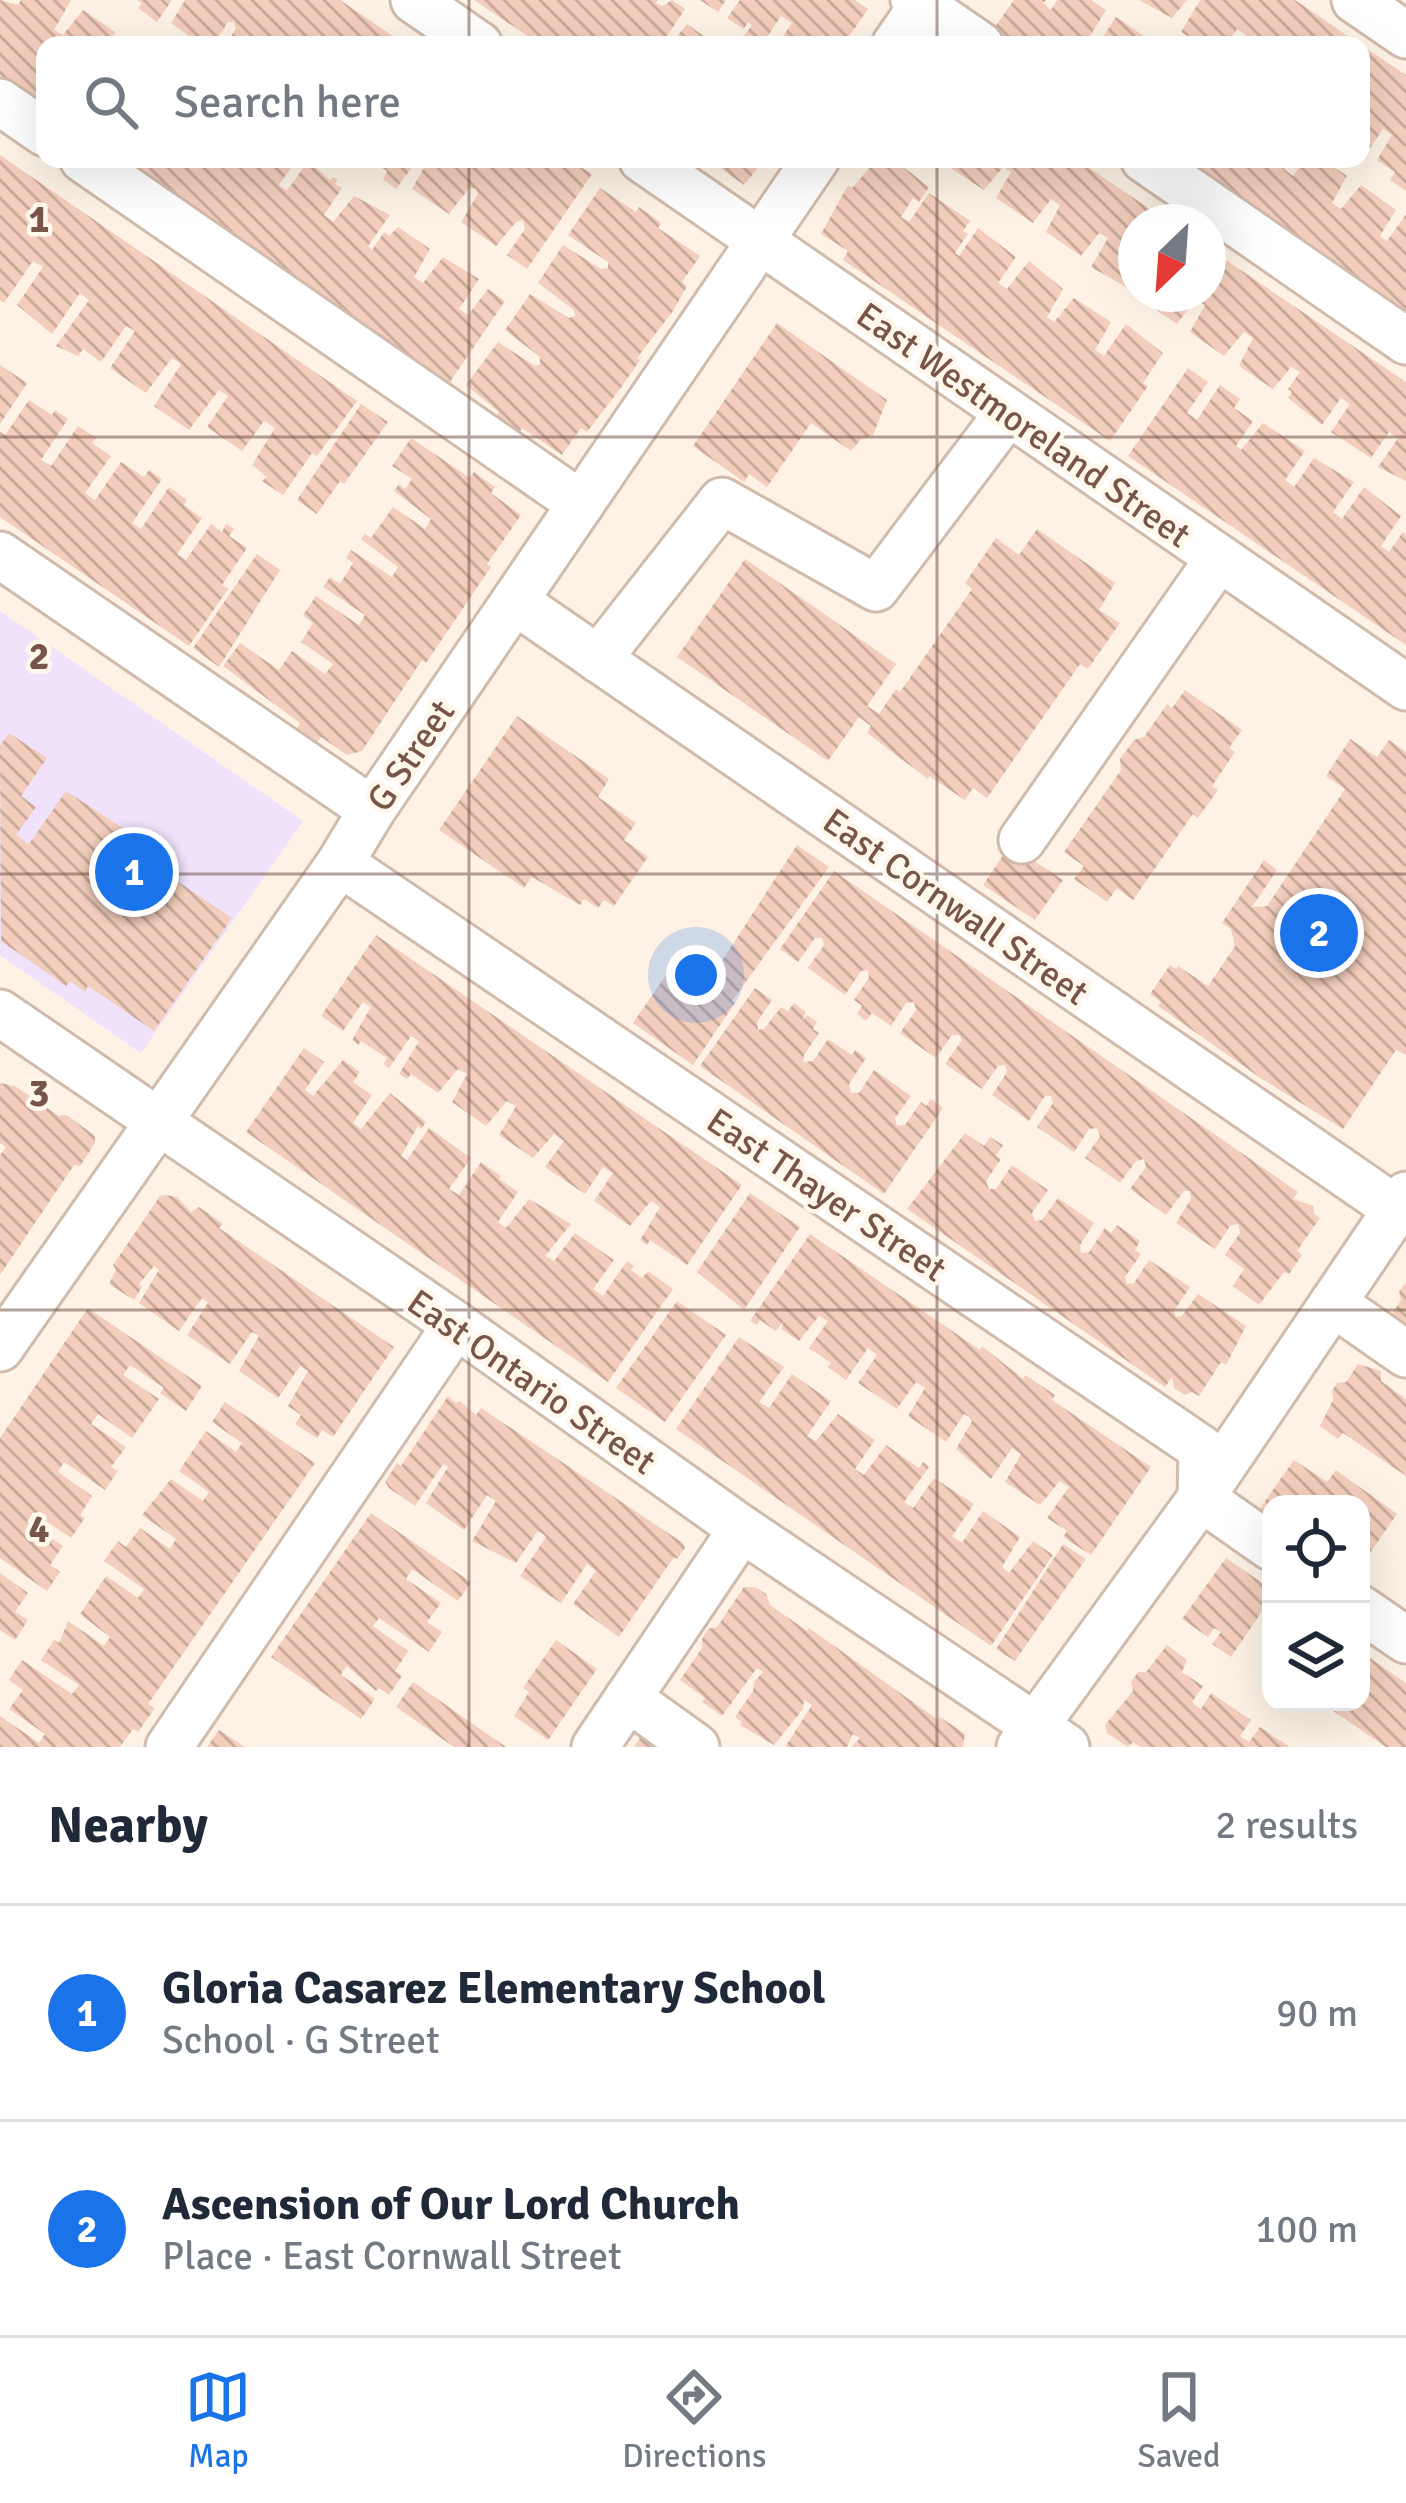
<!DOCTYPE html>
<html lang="en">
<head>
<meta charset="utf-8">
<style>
	:root { --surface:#fff; --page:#f2f2f3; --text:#1f2937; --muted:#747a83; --line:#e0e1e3; --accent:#1a73e8 }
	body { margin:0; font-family:Signika,sans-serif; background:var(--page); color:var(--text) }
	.controls { position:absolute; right:36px; bottom:36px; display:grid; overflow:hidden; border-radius:24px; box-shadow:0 12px 48px #0002 }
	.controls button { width:108px; height:108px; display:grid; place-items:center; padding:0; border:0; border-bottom:3px solid var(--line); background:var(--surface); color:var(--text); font:60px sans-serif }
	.compass { position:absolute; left:1118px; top:204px; width:108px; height:108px; border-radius:50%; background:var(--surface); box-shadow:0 12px 48px #0002; rotate:205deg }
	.you { position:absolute; left:696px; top:975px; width:42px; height:42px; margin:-30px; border:9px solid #fff; border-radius:50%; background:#1a73e8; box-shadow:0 0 0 18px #1a73e833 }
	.badge { display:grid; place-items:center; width:78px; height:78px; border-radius:50%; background:var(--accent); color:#fff; font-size:39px; font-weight:700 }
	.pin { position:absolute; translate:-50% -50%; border:6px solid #fff; box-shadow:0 3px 12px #0006 }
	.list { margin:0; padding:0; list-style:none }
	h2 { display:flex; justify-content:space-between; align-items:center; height:156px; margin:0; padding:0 48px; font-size:51px }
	h2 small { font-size:39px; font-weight:400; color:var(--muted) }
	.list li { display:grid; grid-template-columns:78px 1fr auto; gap:36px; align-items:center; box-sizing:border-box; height:216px; padding:0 48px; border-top:3px solid var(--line) }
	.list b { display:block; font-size:45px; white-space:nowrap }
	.list p { margin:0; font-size:39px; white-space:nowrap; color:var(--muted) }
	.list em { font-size:39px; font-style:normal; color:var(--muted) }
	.icon { flex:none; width:66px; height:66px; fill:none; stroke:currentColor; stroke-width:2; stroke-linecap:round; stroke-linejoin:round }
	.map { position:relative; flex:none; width:1406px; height:1747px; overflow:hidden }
	.search { position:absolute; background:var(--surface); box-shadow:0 12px 48px #0002; left:36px; right:36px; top:36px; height:132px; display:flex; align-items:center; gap:30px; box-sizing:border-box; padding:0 42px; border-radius:24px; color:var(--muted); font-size:45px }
	.sheet { height:588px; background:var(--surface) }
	nav { display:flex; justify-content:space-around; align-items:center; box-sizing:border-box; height:168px; border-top:3px solid var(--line); background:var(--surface); font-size:33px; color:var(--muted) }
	nav a { display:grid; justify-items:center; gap:6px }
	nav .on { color:var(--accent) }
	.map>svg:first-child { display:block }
	.education { fill:#efe2fa }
	.building { fill:url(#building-back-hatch) }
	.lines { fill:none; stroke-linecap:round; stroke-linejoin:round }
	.minor-casing { stroke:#d1bbad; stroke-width:51 }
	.minor { stroke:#fff; stroke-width:45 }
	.grid { fill:none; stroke:#775649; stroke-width:3; stroke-opacity:0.55 }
	.labels { text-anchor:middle; stroke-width:9; stroke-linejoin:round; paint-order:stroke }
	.street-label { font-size:36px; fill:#775649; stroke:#fff6ec }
	.grid-label { font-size:39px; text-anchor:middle; font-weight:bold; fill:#775649; stroke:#fff6ec; stroke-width:9; stroke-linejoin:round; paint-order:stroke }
</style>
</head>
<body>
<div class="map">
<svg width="1406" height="1747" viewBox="0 0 1406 1747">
	<defs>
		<pattern id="building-back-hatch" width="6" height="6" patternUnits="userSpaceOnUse" patternTransform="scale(3)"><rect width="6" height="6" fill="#f4cebc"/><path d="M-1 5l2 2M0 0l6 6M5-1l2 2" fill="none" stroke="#caaa9b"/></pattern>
	</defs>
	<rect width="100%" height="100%" fill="#fdf2e5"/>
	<path class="education" d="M0,611L303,821L141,1053L0,955Z"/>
	<g class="building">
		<path d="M0,0L18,5L21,0H71L54,30L63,35L83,10L115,32L109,45H45V107L0,76Z"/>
		<path d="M137,0H172L157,22L138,8L142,4Z"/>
		<path d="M185,0H340L406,45H225L236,29L234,22H228L213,45H193L186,40L189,36L171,23Z"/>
		<path d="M474,0H658L656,3L662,6L672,0L685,9L661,45H541Z"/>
		<path d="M700,0H726L718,12Z"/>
		<path d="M740,0H855L868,9L843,45H777L792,23L781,16L762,45H749L741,40L752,25L748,22L744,29L727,18Z"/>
		<path d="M1014,0H1046L1043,3L1051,10L1057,0H1091L1106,10L1090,36L1099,43L1116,17L1157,45H1013L992,31Z"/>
		<path d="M1139,0H1187L1172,18Z"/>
		<path d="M1200,0H1295L1361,45H1241L1247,36L1237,29L1226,45H1202L1181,32Z"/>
		<path d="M687,24L705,37L717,45H670Z"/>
		<path d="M1361,45L1406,75V191L1390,180L1395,172L1377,160L1392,135L1383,129L1366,154L1361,151Z"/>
		<path d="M0,155L357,401L317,456L312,453L283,495L262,481L267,477L252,465L275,428L269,424L264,421L242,451L207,427L228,396L219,390L189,430L154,406L181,364L172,358L146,393L110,368L135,331L126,326L101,362L83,349L78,356L56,346L89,300L80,293L52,334L17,305L43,267L33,261L4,303L0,300Z"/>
		<path d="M121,159H297L279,185L287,191L308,161L330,180L333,177L338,180L335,184L342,188L324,215L328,218L333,222L354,196L390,215L368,246L372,250L384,232L389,236L398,227L430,249L414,277L418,280L423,283L443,257L479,279L459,309L468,315L488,289L505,301L448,385Z"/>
		<path d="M369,159H418L396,189L383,179L387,171Z"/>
		<path d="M429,159H568L592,174L527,269L507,255L525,229L523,220L516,222L496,246L461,222L478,194L476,189L469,188L449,214L412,189Z"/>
		<path d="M708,159H765L744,185Z"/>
		<path d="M877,159H893L929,187L919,202L913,198L901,217L909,222L929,193L970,221L963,231L968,234L955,253L959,256L978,228L1016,257L998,283L1007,289L1029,261L1063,289L1047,317L1054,322L1074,298L1111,322L1095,350L1104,356L1126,324L1163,353L1143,383L1148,386L1110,441L843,260L848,251L821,234L848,185L852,188Z"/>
		<path d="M954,159H1076L1169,222H1136V284L1132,283L1128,288L1091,267L1108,238L1099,233L1081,256L1046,232L1060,205L1051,199L1033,223L996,198L1011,172L1003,167L984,190L949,167Z"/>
		<path d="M1180,159H1291L1284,169L1293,176L1305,159H1322L1347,176L1332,203L1341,209L1361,185L1396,210L1380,236L1387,241L1406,214V316Z"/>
		<path d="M600,188L636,212L639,207L661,223L658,228L700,256L682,282L687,286L673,311L637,358L640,360L623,385L587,432L581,428L562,455L522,428L519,433L495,417L499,412L466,385L498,342L535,366L540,364V357L505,330L530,294L569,318L575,316L574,310L538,283L563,245L601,269L608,268V262L568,235Z"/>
		<path d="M1208,248L1406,382V481L1378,467L1398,438L1389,432L1371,458L1331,432L1350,404L1341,398L1322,425L1288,398L1292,392L1288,389L1300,372L1291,367L1273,389L1239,366L1253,338L1244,332L1224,356L1190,332L1205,305L1200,302L1196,299L1177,324L1139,298L1142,294H1208Z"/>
		<path d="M777,323L887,400L873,435L861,439L851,451L811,423L767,487L749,474L744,482L693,446Z"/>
		<path d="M0,365L27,383L0,424Z"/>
		<path d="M1188,368L1208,382L1187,413L1192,416L1197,420L1220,385L1240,399L1234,408L1253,421L1236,446L1241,450L1263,423L1305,451L1285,480L1289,483L1294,487L1314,458L1354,482L1333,512L1338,516L1342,519L1364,487L1401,516L1381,546L1389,552L1403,532L1406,535V645L1128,456Z"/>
		<path d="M29,400L52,415L55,410L68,419L41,460L51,466L78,426L96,438L92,443L111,456L85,493L95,500L121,462L144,477L149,470L162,479L132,523L141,529L169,487L187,500L184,505L202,518L177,554L186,560L211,524L222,532L226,524L234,529L229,536L247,548L222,585L228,589L189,646L0,517V432L5,435Z"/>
		<path d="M361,404L388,422L344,484L340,481L317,514L297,500Z"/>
		<path d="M411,438L470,478L474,472L495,487L491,493L521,515L487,564L491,567L474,592L426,663L422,660L362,751L347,755L321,737L317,743L297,729L300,723L223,666L240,643L279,670L292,651L325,674L333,664L301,642L313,623L303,615L316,596L359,625L365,615L323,587L330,577L340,584L353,563L346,558L351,550L392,577L398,567L361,539L365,534L371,538L393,507L425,529L431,519L394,491L399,484L405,489L412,479L392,466Z"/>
		<path d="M1037,529L1115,583L1099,610L1120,623L1088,669L1080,664L987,798L973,788L965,800L929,776L928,779L867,733L871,726L859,717L828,761L677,657L745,559L896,664L867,706L879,714L896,689L900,692L972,589L965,583L996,538L1019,555Z"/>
		<path d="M257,554L280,570L219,667L193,648Z"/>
		<path d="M1185,690L1242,730L1229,748L1235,752L1212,786L1218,790L1198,818L1193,814L1133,900L1117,888L1107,902L1074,879L1084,866L1064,852L1121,770L1120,759L1134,740L1144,737L1167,704L1172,708Z"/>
		<path d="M517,716L609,779L598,797L636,823L624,840L648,857L614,906L604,900L598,908L584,899L580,905L532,877L524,888L439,830Z"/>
		<path d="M9,733L47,758L21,796L36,807L16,835L29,844L66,791L158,851L150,863L232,918L154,1031L88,986L85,992L70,981L66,986L1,941L0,746Z"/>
		<path d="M1350,739L1377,757L1389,740L1406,752V1055L1396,1050L1343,1129L1262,1079L1158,1006L1161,1002L1150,994L1170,965L1176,969L1178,966L1208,986L1235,946L1231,929L1222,923L1264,860L1277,870L1252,907L1267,906L1345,789L1326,776Z"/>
		<path d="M797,845L829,867L732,1001L735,1003L693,1065L633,1023L675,962L707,984Z"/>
		<path d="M1010,845L1063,880L1035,920L983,885Z"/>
		<path d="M834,871L1298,1192L1293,1199L1313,1206L1314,1214L1320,1218L1297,1251L1302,1255L1289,1274L1284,1272L1259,1305L1233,1286L1244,1269L1225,1255L1240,1233L1238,1224L1230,1226L1215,1249L1176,1223L1191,1199L1190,1191H1184L1166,1215L1130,1189L1146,1167L1144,1159L1136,1161L1120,1183L1085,1158L1100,1136L1097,1128L1089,1129L1074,1152L1037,1127L1053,1103L1051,1096H1045L1029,1121L992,1095L1007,1072L1005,1065L998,1066L982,1089L945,1064L962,1040L959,1035H952L936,1058L900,1033L916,1010L914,1002L906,1003L891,1026L872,1013L866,1021L857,1014L862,1006L854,1000L869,978L868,970L861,971L845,995L808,968L824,945L822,938H815L798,962L780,949Z"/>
		<path d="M376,935L742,1185L687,1265L650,1240L647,1245L640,1240L660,1207L651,1201L630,1226L594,1201L613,1173L603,1167L585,1194L545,1167L564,1141L554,1134L533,1158L499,1135L516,1106L507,1101L486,1126L452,1102L467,1074L458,1069L438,1093L411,1074L407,1079L399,1074L419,1041L411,1036L389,1068L384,1064L387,1058L361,1041L358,1045L352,1040L371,1007L363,1002L343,1031L321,1016Z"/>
		<path d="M755,988L772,1000L757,1022L758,1030L764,1029L781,1007L788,1011L794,1003L806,1012L802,1021L807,1015L817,1022L813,1029L819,1033L804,1055L803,1062L813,1061L828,1039L852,1055L855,1050L866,1058L849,1084L851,1093H859L874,1070L911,1096L895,1118L897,1126L905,1125L921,1102L926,1106L931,1099L943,1108L884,1194L700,1066Z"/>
		<path d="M304,1048L324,1062L305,1090L313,1096L343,1060L360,1072L353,1082L372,1095L353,1123L361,1129L390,1093L426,1122L421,1129L418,1126L401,1156L407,1160L429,1128L471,1158L449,1189L459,1195L481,1162L501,1176L499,1179L518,1192L498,1222L506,1228L529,1199L571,1224L545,1256L554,1261L575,1233L614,1260L593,1289L603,1296L627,1261L634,1266L631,1270L642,1278L648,1271L673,1289L608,1382L246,1132Z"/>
		<path d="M0,1083L15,1086L59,1116L67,1115L95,1136V1143L80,1166L74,1165L0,1275V1155L6,1147L0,1143Z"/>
		<path d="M965,1133L984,1146L990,1137L1003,1145L996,1156L1001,1159L986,1181L989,1189H996L1012,1165L1048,1190L1032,1213L1035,1221L1042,1220L1058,1198L1094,1223L1080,1245L1081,1253L1089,1252L1105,1228L1111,1233L1117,1225L1140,1241L1135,1250L1141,1254L1125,1277L1127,1284L1134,1283L1149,1260L1190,1287L1174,1311L1176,1317L1182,1316L1198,1294L1246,1326L1226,1365L1221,1362L1199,1396L1192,1392L1185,1395L1174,1388L1172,1377L1165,1387L907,1209Z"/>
		<path d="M750,1193L800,1227L744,1310L697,1272Z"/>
		<path d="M166,1195L177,1197L191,1212L199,1207L223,1224L219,1228L394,1347L333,1437L322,1430L317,1438L301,1428L295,1424L301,1415L288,1406L308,1371L300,1366L278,1398L239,1371L259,1336L256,1334L252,1332L230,1364L187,1335L208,1303L202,1298L179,1331L139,1303L159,1270L154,1266L139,1284L142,1287L134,1300L109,1284L116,1270L113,1265L160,1196Z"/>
		<path d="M810,1234L980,1350L982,1346L1023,1379L1025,1375L1030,1378L1055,1395L1052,1400L1151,1467L1091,1555L1063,1537L1067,1531L1047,1518L1069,1487L1060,1481L1040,1505L1005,1482L1021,1454L1012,1448L991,1479L956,1449L972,1421L969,1417L964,1414L946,1442L908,1416L925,1388L916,1382L897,1409L858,1383L877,1355L868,1348L846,1380L828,1367L831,1363L809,1348L828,1321L819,1316L799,1341L781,1329L783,1322L776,1331L760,1320L757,1325L750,1321Z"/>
		<path d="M1406,1282V1338L1389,1318L1401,1300L1399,1292Z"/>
		<path d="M677,1301L726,1335L665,1422L616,1388Z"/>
		<path d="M88,1308L202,1386L186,1411L160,1393L164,1388L130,1365L123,1375L159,1399L132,1438L98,1414L91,1424L126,1447L111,1467L118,1471L105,1490L64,1462L58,1472L92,1496L80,1515L85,1518L71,1538L33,1512L27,1522L63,1546L50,1565L60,1572L47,1591L0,1558V1438Z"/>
		<path d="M739,1337L784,1367L759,1402L769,1408L792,1374L831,1401L807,1436L816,1441L838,1414L875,1440L855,1469L864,1475L886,1445L919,1468L923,1462L929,1467L904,1502L913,1508L934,1478L974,1504L952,1536L962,1543L983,1511L1020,1537L1002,1567L1009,1573L1033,1541L1053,1555L991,1646L676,1429Z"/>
		<path d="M1358,1364L1381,1371V1381L1406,1399V1476L1343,1433L1338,1439L1320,1426L1333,1400L1332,1391L1337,1383L1346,1382Z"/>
		<path d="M448,1396L456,1403L460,1401L476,1415L481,1408L683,1543L685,1548L677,1559L674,1557L619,1637L573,1604L596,1571L587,1564L561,1603L520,1576L546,1537L543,1534L538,1531L516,1563L472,1541L496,1501L487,1495L464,1530L426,1503L448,1467L443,1464L415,1506L389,1488L385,1482L397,1463L401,1466Z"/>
		<path d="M225,1402L315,1463L148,1704L155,1708L138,1732L133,1729L120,1747H0V1716L39,1743L45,1734L9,1709L23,1690L9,1680L22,1660L72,1694L79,1685L41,1660L54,1640L59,1643L68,1621L104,1646L110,1637L80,1614L106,1576L138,1598L144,1589L104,1561L118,1541L126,1547L140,1528L170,1549L176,1539L142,1515L171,1479L203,1501L209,1492L179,1471L206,1431L236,1452L242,1443L212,1422Z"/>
		<path d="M1294,1460L1327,1482L1336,1470L1397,1514L1361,1566V1504H1271V1524L1256,1514Z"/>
		<path d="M371,1513L471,1582L458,1601L412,1569L406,1579L441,1603L427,1622L442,1632L429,1652L379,1618L373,1626L408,1651L395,1671L402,1676L389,1695L379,1688L376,1691L347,1666L343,1671L341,1675L375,1699L361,1719L271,1657Z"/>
		<path d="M1063,1544L1086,1559L1015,1661L996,1649Z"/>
		<path d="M1226,1558L1271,1589V1598L1231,1657L1212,1644L1221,1632L1214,1628L1208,1637L1182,1619Z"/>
		<path d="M0,1573L28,1593L15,1612L28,1620L15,1640L0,1630Z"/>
		<path d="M744,1587H755L766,1594L770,1605L807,1631L809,1628L938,1720L940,1717L965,1734L963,1747H851L860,1738L853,1734L847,1747H785L812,1705L804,1700L803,1709L774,1745L740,1725L742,1722L735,1717L753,1691L754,1682L763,1672L757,1668L722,1716L702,1702L705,1698L680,1680L702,1648V1639L708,1629L717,1627Z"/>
		<path d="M556,1640L597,1669L548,1740L514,1716L529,1692L523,1688Z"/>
		<path d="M1167,1645L1187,1660L1182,1672L1203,1686L1192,1702L1195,1705L1201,1709L1211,1693L1251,1720L1240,1736L1249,1742L1260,1727L1290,1747H1141L1133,1742L1128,1747L1107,1733L1105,1725L1133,1691L1131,1682L1138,1672H1146Z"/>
		<path d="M1361,1652L1406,1683V1747H1386L1320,1702H1361Z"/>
		<path d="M413,1682L506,1747H454L396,1707Z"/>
		<path d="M647,1727L677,1747H634Z"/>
		<path d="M219,1730L245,1747H207Z"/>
	</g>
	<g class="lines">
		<g class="minor-casing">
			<g id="minor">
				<path d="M414,0L479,45"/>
				<path d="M914,0L980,45"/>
				<path d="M1355,0L1406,35"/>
				<path d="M895,45L926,0"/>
				<path d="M0,102L45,133"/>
				<path d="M83,159L581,504"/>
				<path d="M642,159L1406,687"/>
				<path d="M1144,159L1406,341"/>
				<path d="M0,555L372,810"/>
				<path d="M516,602L1396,1209"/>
				<path d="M598,659L722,501L876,588L1008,413"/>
				<path d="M1022,840L1219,558"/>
				<path d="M340,863L1202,1449L1201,1498L1271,1547"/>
				<path d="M0,1013L456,1325L742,1529L1066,1747"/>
				<path d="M1333,1303L1406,1354"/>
				<path d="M0,1348L340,863L372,810L816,159"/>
				<path d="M1361,1609L1406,1640"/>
				<path d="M628,1698L696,1747"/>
				<path d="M169,1747L456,1325"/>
				<path d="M595,1747L742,1529"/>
				<path d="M1020,1747L1201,1498L1406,1195"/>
			</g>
		</g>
		<use href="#minor" class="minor"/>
	</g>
	<path class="grid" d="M469,0V45M937,0V45M469,159V1747M937,159V1747M0,437H1406M0,874H1406M0,1310H1406"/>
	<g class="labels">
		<g class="street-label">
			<text transform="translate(1024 424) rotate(35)" y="13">East Westmoreland Street</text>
			<text transform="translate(410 755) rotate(-56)" y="13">G Street</text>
			<text transform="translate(956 906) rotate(35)" y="13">East Cornwall Street</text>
			<text transform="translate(827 1194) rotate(34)" y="13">East Thayer Street</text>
			<text transform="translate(532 1381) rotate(35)" y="13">East Ontario Street</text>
		</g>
	</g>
	<g class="grid-label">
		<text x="39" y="232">1</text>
		<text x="39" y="669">2</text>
		<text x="39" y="1106">3</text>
		<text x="39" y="1542">4</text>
	</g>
</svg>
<div class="controls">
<button><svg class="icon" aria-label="locate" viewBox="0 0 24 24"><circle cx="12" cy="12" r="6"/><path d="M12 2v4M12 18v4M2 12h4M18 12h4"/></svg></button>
<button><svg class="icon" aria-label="layers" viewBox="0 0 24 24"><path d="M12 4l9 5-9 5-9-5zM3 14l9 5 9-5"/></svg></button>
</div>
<svg class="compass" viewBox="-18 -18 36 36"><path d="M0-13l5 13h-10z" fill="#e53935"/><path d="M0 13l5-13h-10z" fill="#747a83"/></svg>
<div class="you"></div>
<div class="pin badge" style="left:134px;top:872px">1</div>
<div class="pin badge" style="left:1319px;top:933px">2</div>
<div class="search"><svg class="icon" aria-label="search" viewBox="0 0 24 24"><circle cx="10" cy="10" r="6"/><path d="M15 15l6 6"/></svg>Search here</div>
</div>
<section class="sheet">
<h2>Nearby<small>2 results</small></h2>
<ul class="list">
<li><span class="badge">1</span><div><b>Gloria Casarez Elementary School</b><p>School · G Street</p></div><em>90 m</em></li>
<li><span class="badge">2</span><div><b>Ascension of Our Lord Church</b><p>Place · East Cornwall Street</p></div><em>100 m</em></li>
</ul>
</section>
<nav>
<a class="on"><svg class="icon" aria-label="map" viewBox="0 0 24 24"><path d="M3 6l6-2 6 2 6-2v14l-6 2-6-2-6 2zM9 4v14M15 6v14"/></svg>Map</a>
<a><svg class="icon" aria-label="directions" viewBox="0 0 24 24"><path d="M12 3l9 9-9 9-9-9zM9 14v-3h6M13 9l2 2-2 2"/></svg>Directions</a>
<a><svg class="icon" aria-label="saved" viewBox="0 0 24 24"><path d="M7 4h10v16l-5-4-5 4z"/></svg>Saved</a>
</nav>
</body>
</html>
